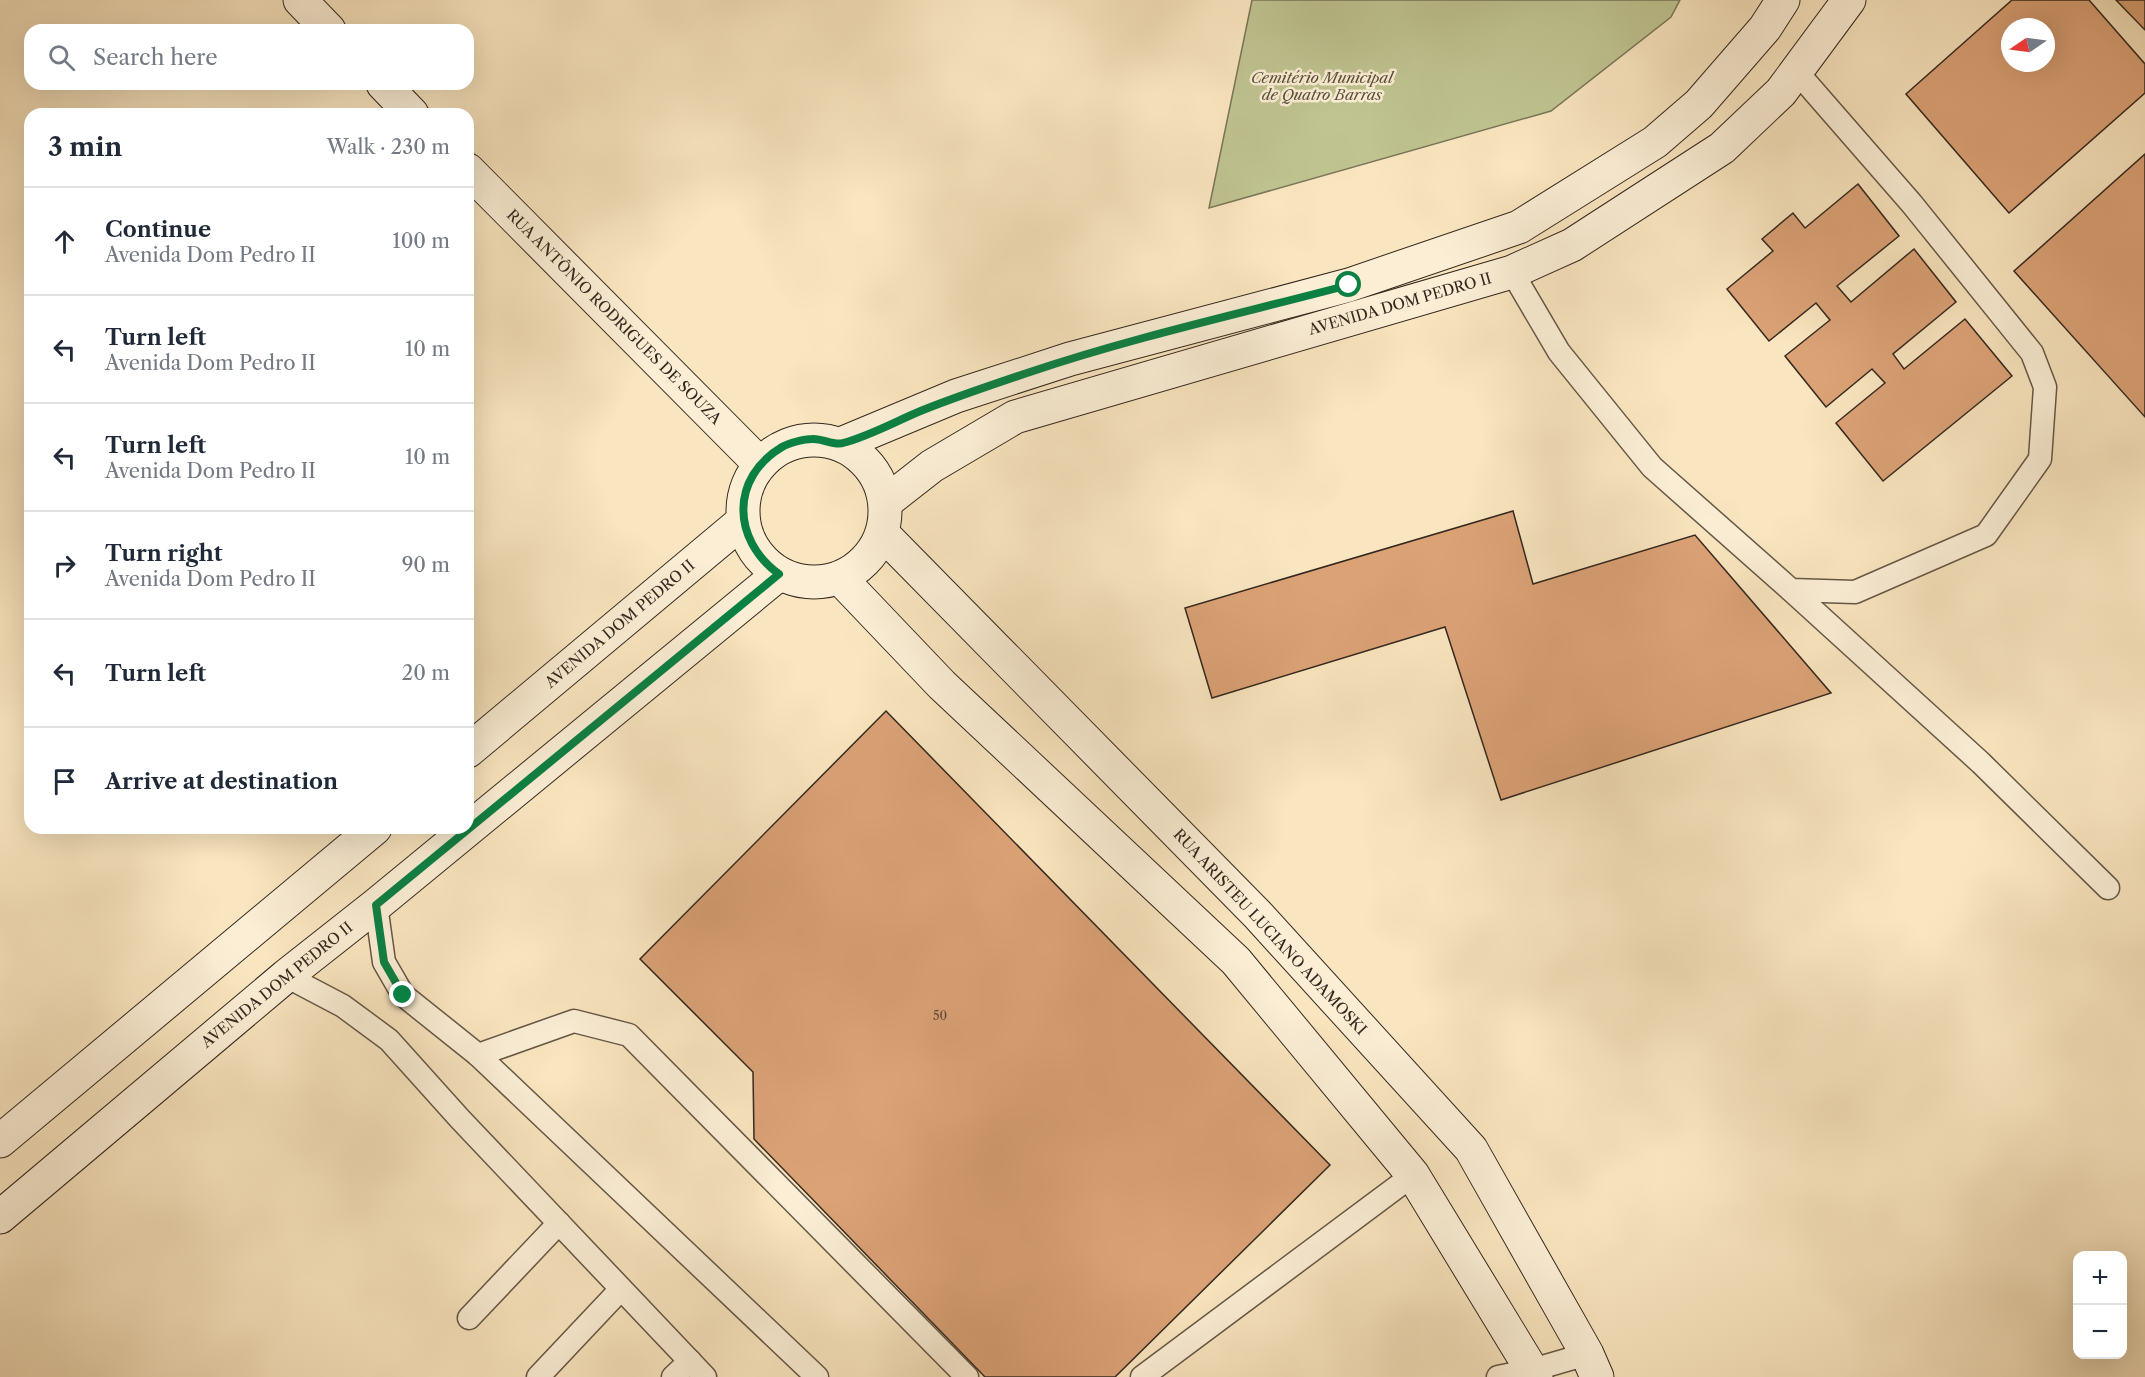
<!DOCTYPE html>
<html lang="en">
<head>
<meta charset="utf-8">
<style>
	:root { --surface:#fff; --page:#f2f2f3; --text:#1f2937; --muted:#747a83; --line:#e0e1e3 }
	body { margin:0; font-family:"Libre Caslon Text",serif; background:var(--page); color:var(--text) }
	.controls { position:absolute; right:18px; bottom:18px; display:grid; overflow:hidden; border-radius:12px; box-shadow:0 6px 24px #0002 }
	.controls button { width:54px; height:54px; display:grid; place-items:center; padding:0; border:0; border-bottom:2px solid var(--line); background:var(--surface); color:var(--text); font:30px sans-serif }
	.compass { position:absolute; left:2001px; top:18px; width:54px; height:54px; border-radius:50%; background:var(--surface); box-shadow:0 6px 24px #0002; rotate:257deg }
	.stop { position:absolute; width:18px; height:18px; margin:-14px; border:4px solid #0b8043; border-radius:50%; background:#fff }
	.stop.end { background:#0b8043; border-color:#fff; box-shadow:0 2px 6px #0008 }
	.list { margin:0; padding:0; list-style:none }
	h2 { display:flex; justify-content:space-between; align-items:center; height:78px; margin:0; padding:0 24px; font-size:26px }
	h2 small { font-size:20px; font-weight:400; color:var(--muted) }
	.list li { display:grid; grid-template-columns:39px 1fr auto; gap:18px; align-items:center; box-sizing:border-box; height:108px; padding:0 24px; border-top:2px solid var(--line) }
	.list b { display:block; font-size:22px; white-space:nowrap }
	.list p { margin:0; font-size:20px; white-space:nowrap; color:var(--muted) }
	.list em { font-size:20px; font-style:normal; color:var(--muted) }
	.icon { flex:none; width:33px; height:33px; fill:none; stroke:currentColor; stroke-width:2; stroke-linecap:round; stroke-linejoin:round }
	.map { position:relative; flex:none; width:2145px; height:1377px; overflow:hidden }
	.search { position:absolute; background:var(--surface); box-shadow:0 6px 24px #0002; left:24px; top:24px; width:450px; height:66px; display:flex; align-items:center; gap:15px; box-sizing:border-box; padding:0 21px; border-radius:18px; color:var(--muted); font-size:22px }
	.panel { position:absolute; background:var(--surface); box-shadow:0 6px 24px #0002; left:24px; top:108px; width:450px; height:726px; border-radius:18px }
	.map>svg:first-child { display:block }
	.green { fill:#bfc491; stroke:#7a7658; stroke-width:1.5 }
	.building { fill:#dba276; stroke:#34281e; stroke-width:1.5; fill-rule:evenodd }
	.lines { fill:none; stroke-linecap:round; stroke-linejoin:round }
	.lane-casing { stroke:#655746; stroke-width:25 }
	.secondary-casing { stroke:#34281e; stroke-width:35 }
	.lane { stroke:#fbeed5; stroke-width:22 }
	.secondary { stroke:#fbeed5; stroke-width:33 }
	.route { stroke:#0b8043; stroke-width:8 }
	.labels { text-anchor:middle; stroke-width:5; stroke-linejoin:round; paint-order:stroke }
	.number-label { font-size:12px; fill:#5e4634 }
	.park-label { font-size:15px; font-style:italic; fill:#574f3b; stroke:#fbeed5 }
	.street-label { font-size:15px; fill:#34281e; stroke:#fbeed5 }
</style>
</head>
<body>
<div class="map">
<svg width="2145" height="1377" viewBox="0 0 2145 1377">
	<rect width="100%" height="100%" fill="#f9e5bf"/>
	<filter id="stains"><feTurbulence type="fractalNoise" baseFrequency=".00333" numOctaves="4"/><feColorMatrix values="0 0 0 0 .2 0 0 0 0 .09 0 0 0 0 .02 0 0 0 .5 -.17"/></filter>
	<radialGradient id="worn" r=".72"><stop offset=".6" stop-color="#630" stop-opacity="0"/><stop offset="1" stop-color="#630" stop-opacity=".3"/></radialGradient>
	<path class="green" d="M1252,0H1680L1671,17L1551,111L1209,208Z"/>
	<g class="building">
		<path d="M2012,0H2089L2145,64V93L2009,213L1906,94ZM2010,27H2046V63H2010Z"/>
		<path d="M2116,0H2145V30Z"/>
		<path d="M2145,154V417L2014,271Z"/>
		<path d="M1858,184L1899,236L1837,286L1851,302L1914,249L1956,302L1893,354L1904,369L1965,319L2012,376L1883,481L1836,423L1885,383L1872,369L1826,407L1785,356L1830,320L1816,303L1769,341L1727,289L1773,251L1762,239L1793,213L1805,228Z"/>
		<path d="M1513,511L1533,584L1695,535L1831,693L1501,800L1445,627L1212,698L1185,608Z"/>
		<path d="M886,711L1330,1165L1115,1377H985L754,1139L753,1072L640,959Z"/>
	</g>
	<g class="lines">
		<g class="lane-casing">
			<g id="lane">
				<path d="M1512,272L1559,352L1652,467L1791,590L1855,592L1986,535L2040,459L2045,387L2032,353L1912,204L1797,72"/>
				<path d="M1791,590L1981,763L2108,888"/>
				<path d="M376,905L384,962L403,995L478,1055L817,1377"/>
				<path d="M286,976L343,1006L389,1040L460,1119L705,1377"/>
				<path d="M478,1055L574,1021L629,1035L967,1377"/>
				<path d="M469,1318L559,1223"/>
				<path d="M538,1377L621,1289"/>
				<path d="M673,1377L690,1361"/>
				<path d="M1142,1377L1413,1175"/>
				<path d="M1498,1377L1532,1370L1587,1354"/>
			</g>
		</g>
		<g class="secondary-casing">
			<g id="secondary">
				<path d="M300,0L329,30"/>
				<path d="M383,84L412,114"/>
				<path d="M468,170L760,464"/>
				<circle cx="814" cy="511" r="71"/>
				<path d="M841,444L956,396L1070,359L1349,285L1519,227L1655,142L1699,104L1765,28L1783,0"/>
				<path d="M886,502L932,466L1015,417L1512,272L1572,245L1722,148L1781,92L1849,0"/>
				<path d="M883,534L1257,914L1471,1149L1587,1354L1597,1377"/>
				<path d="M840,578L942,685L1236,961L1413,1175L1536,1377"/>
				<path d="M468,751L743,521"/>
				<path d="M0,1141L375,828"/>
				<path d="M0,1217L286,976L376,905L779,574"/>
			</g>
		</g>
		<use href="#lane" class="lane"/>
		<use href="#secondary" class="secondary"/>
	</g>
	<g class="lines">
		<path class="route" d="M403,995L384,962L376,905L779,574C732,540 730,478 782,447C789,443 804,439 812,439C822,438 834,446 843,443C870,436 898,420 923,410C958,396 994,384 1030,372C1134,337 1243,313 1349,285"/>
	</g>
	<g class="labels">
		<g class="number-label">
			<text x="940" y="1020">50</text>
		</g>
		<g class="park-label">
			<text x="1322" y="83">Cemitério Municipal<tspan x="1322" dy="17">de Quatro Barras</tspan></text>
		</g>
		<g class="street-label">
			<text transform="translate(1400 304) rotate(-16)" y="5">AVENIDA DOM PEDRO II</text>
			<text transform="translate(614 317) rotate(45)" y="5">RUA ANTÔNIO RODRIGUES DE SOUZA</text>
			<text transform="translate(620 624) rotate(-40)" y="5">AVENIDA DOM PEDRO II</text>
			<text transform="translate(1270 932) rotate(47)" y="5">RUA ARISTEU LUCIANO ADAMOSKI</text>
			<text transform="translate(277 985) rotate(-39)" y="5">AVENIDA DOM PEDRO II</text>
		</g>
	</g>
	<rect width="100%" height="100%" filter="url(#stains)"/>
	<rect width="100%" height="100%" fill="url(#worn)"/>
</svg>
<div class="controls">
<button>+</button>
<button>−</button>
</div>
<svg class="compass" viewBox="-18 -18 36 36"><path d="M0-13l5 13h-10z" fill="#e53935"/><path d="M0 13l5-13h-10z" fill="#747a83"/></svg>
<div class="stop" style="left:1349px;top:285px"></div>
<div class="stop end" style="left:403px;top:995px"></div>
<div class="search"><svg class="icon" aria-label="search" viewBox="0 0 24 24"><circle cx="10" cy="10" r="6"/><path d="M15 15l6 6"/></svg>Search here</div>
<section class="panel">
<h2>3 min<small>Walk · 230 m</small></h2>
<ul class="list">
<li><svg class="icon" aria-label="ahead" viewBox="0 0 24 24"><path d="M12 20V5M6 11l6-6 6 6"/></svg><div><b>Continue</b><p>Avenida Dom Pedro II</p></div><em>100 m</em></li>
<li><svg class="icon" aria-label="left" viewBox="0 0 24 24"><path d="M17 20v-9H6M10 6l-5 5 5 5"/></svg><div><b>Turn left</b><p>Avenida Dom Pedro II</p></div><em>10 m</em></li>
<li><svg class="icon" aria-label="left" viewBox="0 0 24 24"><path d="M17 20v-9H6M10 6l-5 5 5 5"/></svg><div><b>Turn left</b><p>Avenida Dom Pedro II</p></div><em>10 m</em></li>
<li><svg class="icon" aria-label="right" viewBox="0 0 24 24"><path d="M7 20v-9h11M14 6l5 5-5 5"/></svg><div><b>Turn right</b><p>Avenida Dom Pedro II</p></div><em>90 m</em></li>
<li><svg class="icon" aria-label="left" viewBox="0 0 24 24"><path d="M17 20v-9H6M10 6l-5 5 5 5"/></svg><div><b>Turn left</b></div><em>20 m</em></li>
<li><svg class="icon" aria-label="arrive" viewBox="0 0 24 24"><path d="M6 21V4h12l-3 4 3 4H6"/></svg><div><b>Arrive at destination</b></div></li>
</ul>
</section>
</div>
</body>
</html>
